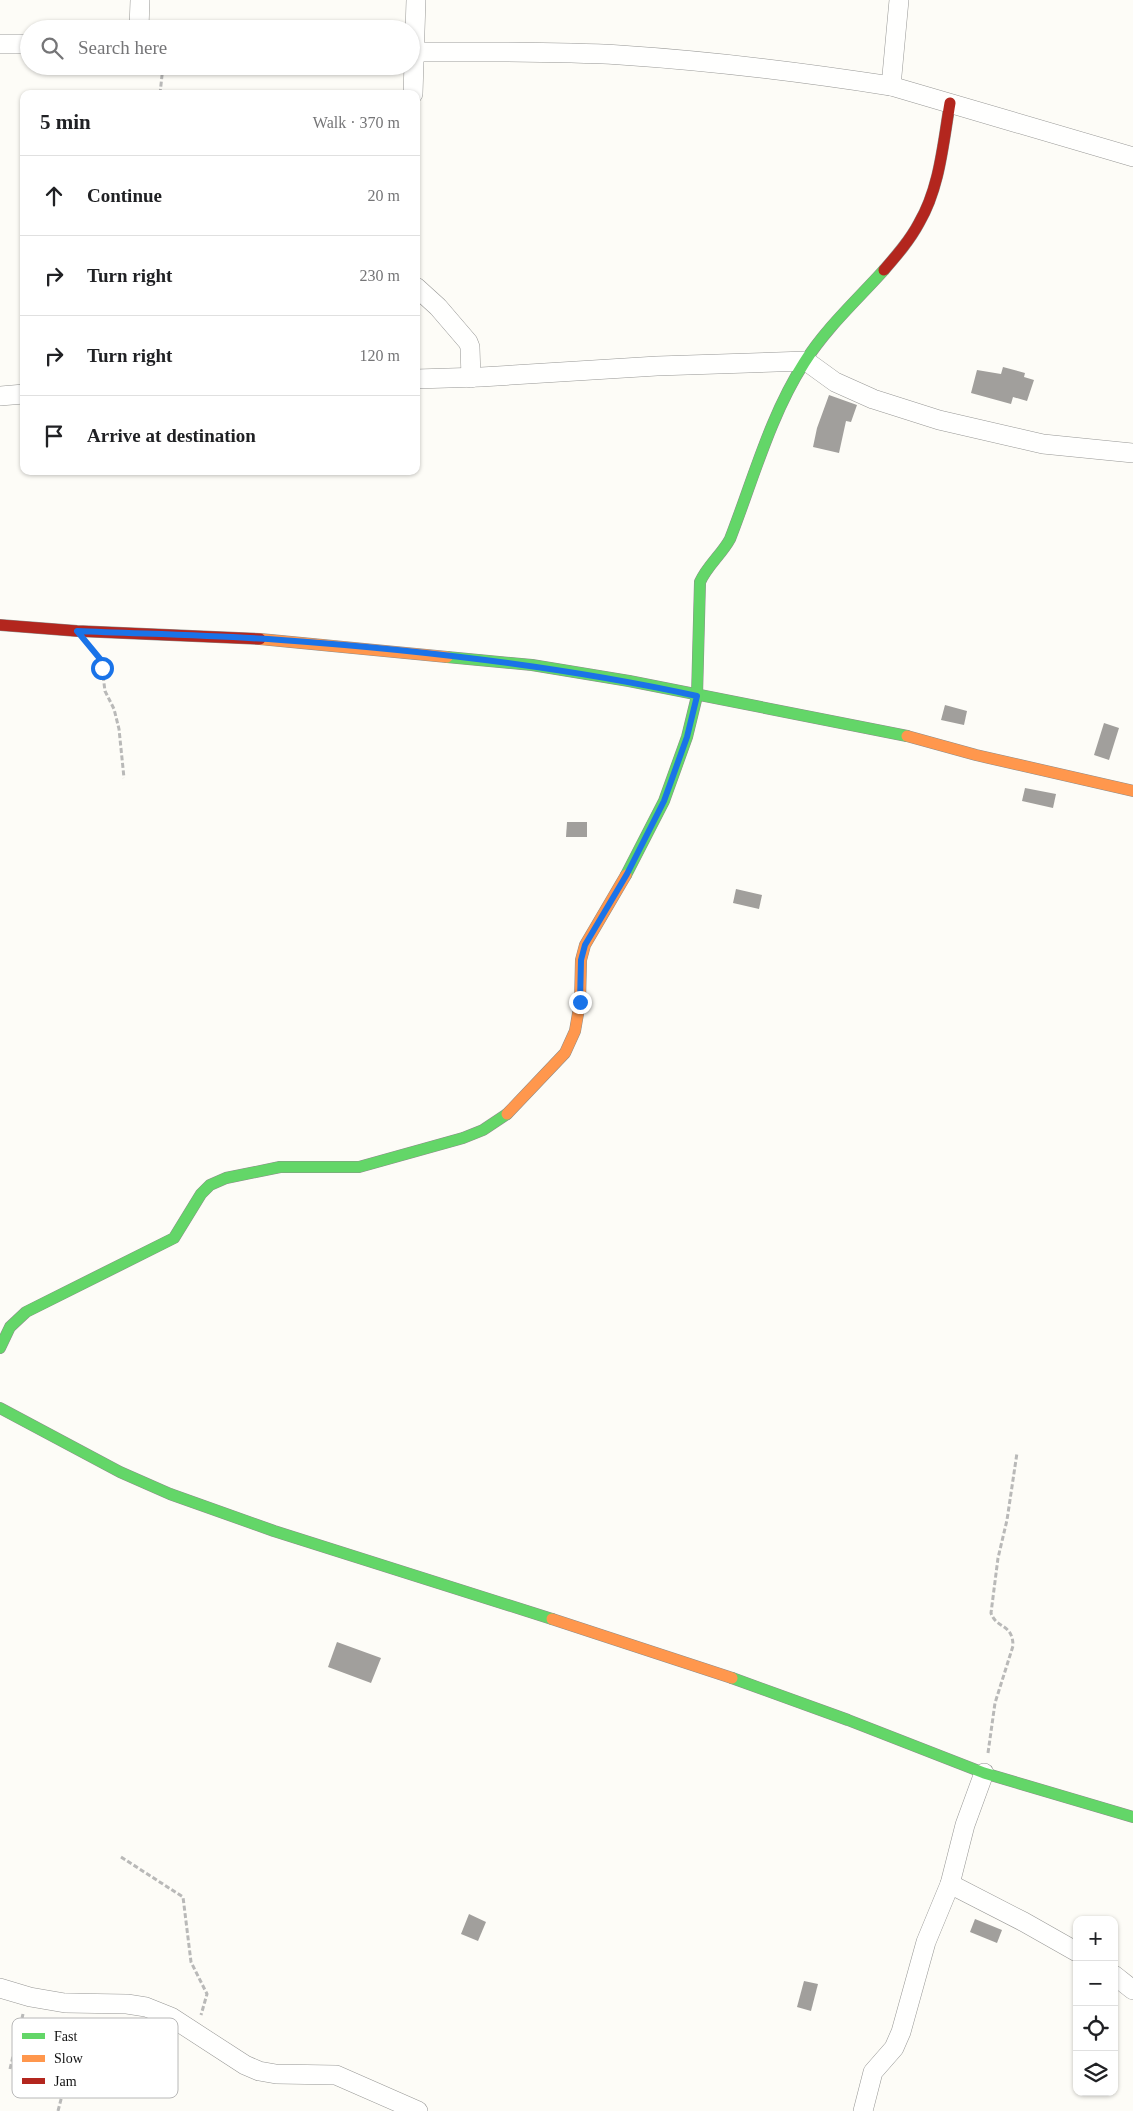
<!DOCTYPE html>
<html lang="en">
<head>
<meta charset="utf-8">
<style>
	:root { --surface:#fff; --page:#f2f2f2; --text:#202124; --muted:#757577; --line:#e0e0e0 }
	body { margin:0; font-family:"Times New Roman",serif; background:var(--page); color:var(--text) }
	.controls { position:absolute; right:15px; bottom:15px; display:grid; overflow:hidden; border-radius:10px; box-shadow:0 1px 4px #0004 }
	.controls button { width:45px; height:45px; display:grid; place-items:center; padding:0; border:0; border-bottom:1px solid var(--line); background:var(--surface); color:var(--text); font:25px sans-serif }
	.stop { position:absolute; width:15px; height:15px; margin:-11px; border:4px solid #1a73e8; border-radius:50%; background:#fff }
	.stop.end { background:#1a73e8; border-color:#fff; box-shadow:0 1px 5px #0008 }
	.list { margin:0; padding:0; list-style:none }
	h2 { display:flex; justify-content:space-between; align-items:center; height:65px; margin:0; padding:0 20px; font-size:21px }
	h2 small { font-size:16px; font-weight:400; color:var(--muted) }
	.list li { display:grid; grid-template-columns:32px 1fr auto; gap:15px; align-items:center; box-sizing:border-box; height:80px; padding:0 20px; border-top:1px solid var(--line) }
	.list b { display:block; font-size:19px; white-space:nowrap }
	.list em { font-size:16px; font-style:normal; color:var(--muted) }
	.icon { flex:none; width:28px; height:28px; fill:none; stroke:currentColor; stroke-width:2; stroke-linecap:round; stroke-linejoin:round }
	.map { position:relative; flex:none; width:1133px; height:2111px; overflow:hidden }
	.search { position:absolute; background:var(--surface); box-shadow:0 1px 4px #0004; left:20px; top:20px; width:400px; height:55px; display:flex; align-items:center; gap:12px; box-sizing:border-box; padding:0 18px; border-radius:28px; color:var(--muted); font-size:19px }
	.panel { position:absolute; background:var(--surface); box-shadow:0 1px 4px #0004; left:20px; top:90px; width:400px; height:385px; border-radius:10px }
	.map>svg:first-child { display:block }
	.building { fill:#a19f9c }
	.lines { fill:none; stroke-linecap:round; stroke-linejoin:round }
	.street-casing { stroke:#979795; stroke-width:20 }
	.fast-casing { stroke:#8e8d8b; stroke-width:12 }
	.slow-casing { stroke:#8e8d8b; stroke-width:12 }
	.jam-casing { stroke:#8e8d8b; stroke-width:12 }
	.path { stroke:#b9b9b8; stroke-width:3; stroke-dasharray:5 2.5; stroke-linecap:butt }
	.street { stroke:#fffffe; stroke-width:19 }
	.fast { stroke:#63d668; stroke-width:11 }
	.slow { stroke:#ff974d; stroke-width:11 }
	.jam { stroke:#b3261e; stroke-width:11 }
	.route { stroke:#1a73e8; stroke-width:6 }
	.key { fill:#fff; stroke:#b8b8b8; stroke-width:1 }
	.key-label { font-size:14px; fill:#111 }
</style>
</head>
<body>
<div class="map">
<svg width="1133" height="2111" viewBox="0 0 1133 2111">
	<rect width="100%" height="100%" fill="#fdfcf7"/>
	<g class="building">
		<path d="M1003,367L1025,373L1024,377L1034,380L1027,401L1013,397L1011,404L971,393L977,370L1001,374Z"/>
		<path d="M829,395L857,405L851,422L846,421L839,453L813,447L817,428Z"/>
		<path d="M945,705L967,711L964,725L941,720Z"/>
		<path d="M1104,723L1119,728L1109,760L1094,755Z"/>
		<path d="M1025,788L1056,794L1053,808L1022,801Z"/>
		<path d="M567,822H587V837H566Z"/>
		<path d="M736,889L762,895L759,909L733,903Z"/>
		<path d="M337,1642L381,1658L371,1683L328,1667Z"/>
		<path d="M469,1914L486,1922L478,1941L461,1934Z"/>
		<path d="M975,1919L1002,1930L997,1943L970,1932Z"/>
		<path d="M804,1981L818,1984L811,2011L797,2007Z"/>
	</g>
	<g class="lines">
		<g class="street-casing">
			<g id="street">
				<path d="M139,29L140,0"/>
				<path d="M0,44H29"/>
				<path d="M411,52C481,52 550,51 620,55C711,61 801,72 891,86L1133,157"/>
				<path d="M891,86L899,0"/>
				<path d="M413,94L416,0"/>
				<path d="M416,287L438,307L468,342L470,347L471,378"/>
				<path d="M416,379L481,377L657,366L806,361L835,382L873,399L939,420L1043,444L1133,453"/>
				<path d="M0,396L24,394"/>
				<path d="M950,1884L1024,1922L1077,1952"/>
				<path d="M1114,1975L1133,1990"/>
				<path d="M0,1988L30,1997L65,2003L127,2004L146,2007L171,2017L245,2065L259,2071L276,2074L336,2075L418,2111"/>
				<path d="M863,2111L873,2072L894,2048L901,2032L926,1942L950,1884L965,1825L984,1773"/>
			</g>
		</g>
		<g class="fast-casing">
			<g id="fast">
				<path d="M447,657L532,665L629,681L907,736"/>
				<path d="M626,875L664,801L687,737L697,696L700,582C707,566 722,554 730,539C753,480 770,416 804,363C826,328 857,300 884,270"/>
				<path d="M0,1348L10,1327L26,1312L174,1238L201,1194L210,1185L226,1178L280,1167H359L463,1138L483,1130L507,1114"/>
				<path d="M0,1408L120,1472L170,1494L274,1531L552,1619"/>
				<path d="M732,1678L848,1720L984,1773L1133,1817"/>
			</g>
		</g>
		<g class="slow-casing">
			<g id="slow">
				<path d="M260,639L447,657"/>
				<path d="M907,736L976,755L1133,791"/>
				<path d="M507,1114L565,1053L575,1031L580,1002L581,960L585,945L626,875"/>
				<path d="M552,1619L732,1678"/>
			</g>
		</g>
		<g class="jam-casing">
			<g id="jam">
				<path d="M884,270C897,255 910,240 919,223C940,187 943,143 950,103"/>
				<path d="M0,625L77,631L260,639"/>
			</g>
		</g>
		<g class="path">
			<path d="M160,94L163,66"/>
			<path d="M97,655L101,660L105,691L114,709L119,729L124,778"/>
			<path d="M988,1753L995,1703L1013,1646C1013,1623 996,1629 991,1613L998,1558L1007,1520L1017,1453"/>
			<path d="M121,1857L183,1897L191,1962L207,1994L201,2015"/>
			<path d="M10,2069L23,2014"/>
			<path d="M58,2111L81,2022"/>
		</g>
		<use href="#street" class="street"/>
		<use href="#fast" class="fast"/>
		<use href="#slow" class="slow"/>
		<use href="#jam" class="jam"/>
	</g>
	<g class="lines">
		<path class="route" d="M102,668L101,660L77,631C145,634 213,635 281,640C421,650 560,666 697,696L687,737L664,801L627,874L585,945L581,960L580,1002"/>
	</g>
	<rect x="12" y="2018" width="166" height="80" rx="8" class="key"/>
	<rect x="22" y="2033" width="23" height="6" fill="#63d668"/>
	<rect x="22" y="2055" width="23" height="7" fill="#ff974d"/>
	<rect x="22" y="2078" width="23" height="6" fill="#b3261e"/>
	<g class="key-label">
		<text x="54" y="2041">Fast</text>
		<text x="54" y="2063">Slow</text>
		<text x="54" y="2086">Jam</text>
	</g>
</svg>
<div class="controls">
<button>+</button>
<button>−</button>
<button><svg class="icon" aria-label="locate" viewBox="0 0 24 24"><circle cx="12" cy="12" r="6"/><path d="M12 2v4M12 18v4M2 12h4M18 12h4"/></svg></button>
<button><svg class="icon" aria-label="layers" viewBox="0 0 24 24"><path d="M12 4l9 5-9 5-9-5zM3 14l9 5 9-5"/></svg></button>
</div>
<div class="stop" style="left:102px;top:668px"></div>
<div class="stop end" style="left:580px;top:1002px"></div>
<div class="search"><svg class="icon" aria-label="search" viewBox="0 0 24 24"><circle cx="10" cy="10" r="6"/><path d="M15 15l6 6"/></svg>Search here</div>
<section class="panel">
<h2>5 min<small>Walk · 370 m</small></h2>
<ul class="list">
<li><svg class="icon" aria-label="ahead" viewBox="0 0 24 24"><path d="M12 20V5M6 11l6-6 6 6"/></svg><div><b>Continue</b></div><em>20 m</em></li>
<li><svg class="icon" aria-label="right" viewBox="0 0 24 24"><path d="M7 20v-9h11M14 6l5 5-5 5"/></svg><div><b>Turn right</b></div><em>230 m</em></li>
<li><svg class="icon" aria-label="right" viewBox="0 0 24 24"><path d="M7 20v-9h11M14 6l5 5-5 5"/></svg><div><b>Turn right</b></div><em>120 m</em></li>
<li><svg class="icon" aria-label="arrive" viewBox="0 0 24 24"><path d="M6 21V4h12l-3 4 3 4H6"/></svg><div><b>Arrive at destination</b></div></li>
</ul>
</section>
</div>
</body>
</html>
